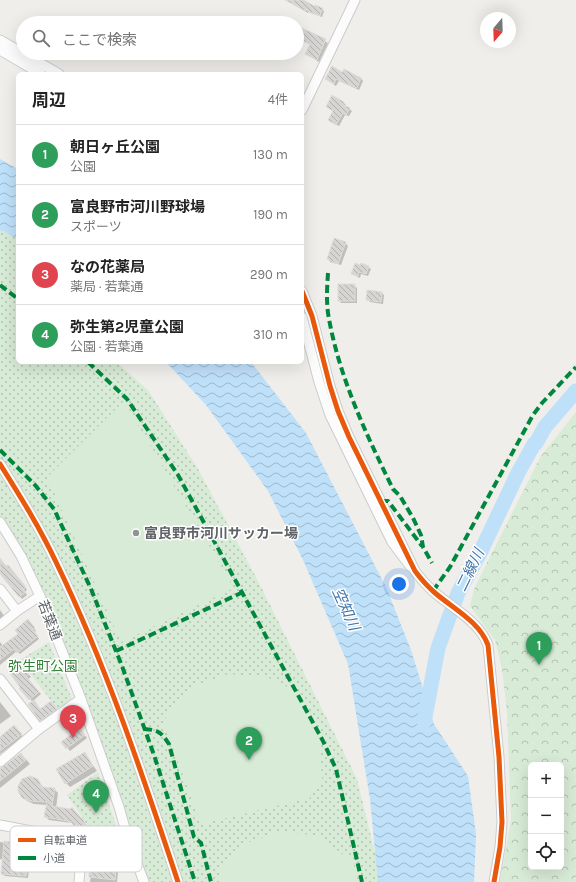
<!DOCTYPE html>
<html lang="ja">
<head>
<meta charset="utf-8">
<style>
	:root { --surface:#fff; --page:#f6f6f6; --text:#222; --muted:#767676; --line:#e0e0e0; --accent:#d93025 }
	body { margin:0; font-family:Karla,"Noto Sans JP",sans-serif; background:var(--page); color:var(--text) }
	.controls { position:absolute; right:12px; bottom:12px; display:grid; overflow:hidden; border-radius:6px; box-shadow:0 4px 16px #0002 }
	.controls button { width:36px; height:36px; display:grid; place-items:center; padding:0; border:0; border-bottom:1px solid var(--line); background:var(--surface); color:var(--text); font:20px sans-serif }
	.compass { position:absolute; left:480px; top:12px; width:36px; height:36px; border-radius:50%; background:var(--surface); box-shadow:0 4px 16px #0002; rotate:199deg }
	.you { position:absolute; left:399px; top:584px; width:14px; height:14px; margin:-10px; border:3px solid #fff; border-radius:50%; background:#1a73e8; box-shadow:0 0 0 6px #1a73e833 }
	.badge { display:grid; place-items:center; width:26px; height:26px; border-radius:50%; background:var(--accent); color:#fff; font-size:13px; font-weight:700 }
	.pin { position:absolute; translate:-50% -33px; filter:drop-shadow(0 1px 2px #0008) }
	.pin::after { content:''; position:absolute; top:21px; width:14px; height:12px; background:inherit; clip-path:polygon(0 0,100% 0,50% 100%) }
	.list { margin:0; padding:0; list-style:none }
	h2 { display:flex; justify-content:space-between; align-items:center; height:52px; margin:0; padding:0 16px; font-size:17px }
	h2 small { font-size:13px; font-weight:400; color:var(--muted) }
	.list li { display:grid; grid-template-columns:26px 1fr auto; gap:12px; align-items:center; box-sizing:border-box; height:60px; padding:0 16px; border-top:1px solid var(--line) }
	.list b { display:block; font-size:15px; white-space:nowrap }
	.list p { margin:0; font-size:13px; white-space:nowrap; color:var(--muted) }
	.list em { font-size:13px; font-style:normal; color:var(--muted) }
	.icon { flex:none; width:22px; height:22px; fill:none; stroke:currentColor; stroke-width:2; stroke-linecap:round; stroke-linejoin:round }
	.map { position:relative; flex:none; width:576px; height:882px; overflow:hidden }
	.search { position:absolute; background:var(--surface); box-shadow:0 4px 16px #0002; left:16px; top:16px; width:288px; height:44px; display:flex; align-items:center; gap:10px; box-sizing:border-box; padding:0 14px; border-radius:22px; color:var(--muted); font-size:15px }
	.panel { position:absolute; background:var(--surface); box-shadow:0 4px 16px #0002; left:16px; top:72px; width:288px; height:292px; border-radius:6px }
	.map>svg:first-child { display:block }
	.grass { fill:url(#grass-dots) }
	.forest { fill:url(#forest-crowns); fill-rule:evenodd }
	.pitch { fill:#d8ebd6 }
	.water { fill:url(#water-waves) }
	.shadow { fill:#0003 }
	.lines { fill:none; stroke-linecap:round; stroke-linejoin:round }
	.river { stroke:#bfe0f9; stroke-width:15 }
	.building { fill:url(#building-back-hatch); stroke:#deddd9 }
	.minor-casing { stroke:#cbcccc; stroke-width:11 }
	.minor { stroke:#fdfcfc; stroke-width:9 }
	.quiet { stroke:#00873e; stroke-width:4; stroke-dasharray:8 4; stroke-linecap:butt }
	.cycleway-casing { stroke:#fff; stroke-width:8 }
	.cycleway { stroke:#e8590c; stroke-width:5 }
	.poi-dot { fill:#919496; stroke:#fff; stroke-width:1.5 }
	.labels { text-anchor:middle; stroke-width:3; stroke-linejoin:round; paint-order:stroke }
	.poi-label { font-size:14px; font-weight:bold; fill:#5f6368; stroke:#fff; text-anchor:start }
	.street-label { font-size:14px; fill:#5f6368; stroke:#fff }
	.park-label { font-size:14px; fill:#348238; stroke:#fff }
	.water-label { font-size:15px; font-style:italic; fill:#4174aa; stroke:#fff }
	.key { fill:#fff; stroke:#cfd0d2; stroke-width:1 }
	.key-label { font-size:11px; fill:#5f6368 }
</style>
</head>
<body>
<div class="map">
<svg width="576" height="882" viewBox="0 0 576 882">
	<defs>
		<pattern id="grass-dots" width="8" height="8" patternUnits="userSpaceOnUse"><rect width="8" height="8" fill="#d8ebd6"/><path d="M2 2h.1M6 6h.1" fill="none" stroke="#b2c2b1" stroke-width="1.8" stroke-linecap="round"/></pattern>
		<pattern id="forest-crowns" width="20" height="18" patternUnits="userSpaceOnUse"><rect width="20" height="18" fill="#d8ebd6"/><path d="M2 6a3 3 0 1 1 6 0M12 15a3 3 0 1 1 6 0" fill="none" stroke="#b2c2b1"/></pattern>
		<pattern id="water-waves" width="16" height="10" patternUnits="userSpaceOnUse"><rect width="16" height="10" fill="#bfe0f9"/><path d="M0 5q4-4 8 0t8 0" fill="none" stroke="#9eb9cd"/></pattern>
		<pattern id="building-back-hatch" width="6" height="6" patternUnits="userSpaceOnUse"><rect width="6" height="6" fill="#d6d5d3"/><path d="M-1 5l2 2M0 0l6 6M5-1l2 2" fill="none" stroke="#b1b0af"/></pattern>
	</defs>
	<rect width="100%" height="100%" fill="#efeeea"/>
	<g class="grass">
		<path d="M0,225L18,237V362H116L148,390L198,469L258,581L357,779L382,882H144L40,596L0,522Z"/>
		<path d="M49,642L72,699L58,710L20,660Z"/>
		<path d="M98,772L118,831L92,832L67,795Z"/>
	</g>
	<path class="forest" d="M576,412V882H500L511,820L507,712L502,669L495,640L470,606L474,589L498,541L541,456ZM531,765H561V867H531Z"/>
	<g class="pitch">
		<path d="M124,401L234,588L121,642L47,477Z"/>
		<path d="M228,674L267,677L296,691L320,741L322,779L310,798L201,824L163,721L191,687Z"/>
		<path d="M280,831L318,836L353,862L358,882H222L219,870L241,845Z"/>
	</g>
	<g class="water">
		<path d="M0,159L18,169V240L4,231H0Z"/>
		<path d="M166,362H251L306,433L386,587L411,650L434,724L468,776L476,834L474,882H378L370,799L348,664L303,560L268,491L206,405Z"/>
	</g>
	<g class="shadow">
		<path d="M292,0H302L315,7L322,9L324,11L322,17L308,12V13L293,4Z"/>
		<path d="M297,25L328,43L319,62L306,54L311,45L297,39Z"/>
		<path d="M344,71L361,78L363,81L359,90L339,81L336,86L326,79L343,74Z"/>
		<path d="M343,102L346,105L345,106L352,111L349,116L345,115L339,126L331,122L334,111Z"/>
		<path d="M345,243L348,246L341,265L330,262L328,259Z"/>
		<path d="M368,267L371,269L368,276L361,274L360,278L352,274Z"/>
		<path d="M354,285L357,288V303H341L339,300Z"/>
		<path d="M382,293L384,295L383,304L370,302L367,299Z"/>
		<path d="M0,562L10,568L27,590L25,592L27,595L22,599L0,573Z"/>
		<path d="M0,610L5,617L0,620Z"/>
		<path d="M30,623L36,631L34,632L39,639L20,654L17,651L0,665V642L3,646L19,634Z"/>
		<path d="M22,666L31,677L28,679L41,694L33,701L40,710L53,704L58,711L43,722L33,702L30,699Z"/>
		<path d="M0,702L11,716L0,724Z"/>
		<path d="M14,726L23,737L0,754V737Z"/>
		<path d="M82,732L87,738L70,751L63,742Z"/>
		<path d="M84,753L97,771L70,787L66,783Z"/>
		<path d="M25,758L30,764L0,788V771Z"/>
		<path d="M37,780L44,788L54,789L58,793L56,808L82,819L89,829H81L76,824L74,826L72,823L49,820L46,817L47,805L34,804L27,801L23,797Z"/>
		<path d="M0,842L29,846L31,848V853L40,854L43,856L41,870L29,869L28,878L5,876L2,874L4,860L0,859Z"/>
		<path d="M104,855L106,858L105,868L116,869L118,872L117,882H90L92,865Z"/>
	</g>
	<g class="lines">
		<path class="river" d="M424,722L438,648L458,593L480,553L518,473L534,444L536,443L545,427L576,391"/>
	</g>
	<g class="building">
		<path d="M285,0H304L314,6L315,5L323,8L320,16L306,10L305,11Z"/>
		<path d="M297,26L326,39L317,60L305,54L310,44L297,38Z"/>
		<path d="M332,66L342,72L344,69L361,78L357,88L336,79L334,84L325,79Z"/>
		<path d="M332,95L344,102L342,104L350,108L346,115L343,113L336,125L328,120L333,111L326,107Z"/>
		<path d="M334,238L346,242L338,264L327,259Z"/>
		<path d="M355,263L360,265L361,263L369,266L366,274L359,272L358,276L351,274Z"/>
		<rect x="338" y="284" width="17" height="17"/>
		<path d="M367,290L382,292L381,302L366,300Z"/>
		<path d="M0,558L6,566L8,565L26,587L23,589L26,592L19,597L0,574Z"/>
		<path d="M28,619L35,628L33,630L38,636L17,653L14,649L0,660V647L18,634L15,630Z"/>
		<path d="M19,662L29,674L26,676L39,692L29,700L19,688L20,687L8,671Z"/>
		<path d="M34,700L40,709L51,701L57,709L40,721L28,704Z"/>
		<path d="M14,725L22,734L0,751V737Z"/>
		<path d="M80,728L85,735L66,749L61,742Z"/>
		<path d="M85,752L93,766L65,784L56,769Z"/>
		<path d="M21,753L26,760L0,781V769Z"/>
		<path d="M30,776L38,779L42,787L55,788L52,806L70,809L72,807L81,818H82L87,826H77L73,821L70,823L68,821L44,817L47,802L30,801L22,798L18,791V786L22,779Z"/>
		<path d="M4,841L29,845V852L41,853L39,868L27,867L26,876L1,874Z"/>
		<path d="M90,853L104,854L103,867L116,868L115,880L89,877Z"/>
	</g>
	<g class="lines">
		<g class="minor-casing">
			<g id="minor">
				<path d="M0,40L59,74"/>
				<path d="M0,50L41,74"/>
				<path d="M302,110L355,0"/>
				<path d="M302,291L312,316L330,386L338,411L349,437L415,571C421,579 426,585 434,592C452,608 479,621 488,645L499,757L502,822L500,847L494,882"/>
				<path d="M302,317L319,382L330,415L392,542L410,566"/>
				<path d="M0,464C20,496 40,528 56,562C106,665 142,773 178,882"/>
				<path d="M0,522L21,556L40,596L81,699L119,807L129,842L144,882"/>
				<path d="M0,589L17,611"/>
				<path d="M0,625L17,611L40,596"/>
				<path d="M0,679L39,729"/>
				<path d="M0,762L39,729L81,699"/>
				<path d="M0,825L94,843L129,842"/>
				<path d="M79,882L82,842"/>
			</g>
		</g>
		<use href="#minor" class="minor"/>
		<g class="quiet">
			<path d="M328,273C327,288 326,304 329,319C340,379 366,434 393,489L400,496L413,518L421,535L423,547L432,563"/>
			<path d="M0,285L18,299"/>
			<path d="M88,362L127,399L178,475L323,741L336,769L362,882"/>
			<path d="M0,450L35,485L54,509L91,589L122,666L154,755L195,882"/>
			<path d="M381,501H388L422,546"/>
			<path d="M433,591L450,567L533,415L542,403L576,367"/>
			<path d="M116,651L241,593"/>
			<path d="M144,729C159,730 161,732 169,744L194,837L201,843L211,882"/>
		</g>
		<g class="cycleway-casing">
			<g id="cycleway">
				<path d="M302,291L312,316L330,386L338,411L349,437L415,571C421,579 426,585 434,592C452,608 479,621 488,645L499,757L502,822L500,847L494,882"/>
				<path d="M0,464C20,496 40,528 56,562C106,665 142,773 178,882"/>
			</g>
		</g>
		<use href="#cycleway" class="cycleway"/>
	</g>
	<circle class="poi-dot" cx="136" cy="533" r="4"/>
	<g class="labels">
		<g class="poi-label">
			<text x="144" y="538">富良野市河川サッカー場</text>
		</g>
		<g class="street-label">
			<text transform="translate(50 620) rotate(69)" y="5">若葉通</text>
		</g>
		<g class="park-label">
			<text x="43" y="671">弥生町公園</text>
		</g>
		<g class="water-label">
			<text transform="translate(470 570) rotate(-64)" y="5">二線川</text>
			<text transform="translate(346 609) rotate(66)" y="5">空知川</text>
		</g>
	</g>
	<rect x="10" y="826" width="132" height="46" rx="6" class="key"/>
	<rect x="18" y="838" width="18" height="4" fill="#e8590c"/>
	<rect x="18" y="856" width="18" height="4" fill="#00873e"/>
	<g class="key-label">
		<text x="43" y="844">自転車道</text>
		<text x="43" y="862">小道</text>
	</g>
</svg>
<div class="controls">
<button>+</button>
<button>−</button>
<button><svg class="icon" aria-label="locate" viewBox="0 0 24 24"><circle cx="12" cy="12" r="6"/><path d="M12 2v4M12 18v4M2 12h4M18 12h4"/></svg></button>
</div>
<svg class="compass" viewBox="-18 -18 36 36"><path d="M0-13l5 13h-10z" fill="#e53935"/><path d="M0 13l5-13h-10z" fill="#767676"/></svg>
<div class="you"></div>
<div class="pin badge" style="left:539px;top:665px;background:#2e9e5b">1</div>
<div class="pin badge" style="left:249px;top:760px;background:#2e9e5b">2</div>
<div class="pin badge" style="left:73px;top:738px;background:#e0444e">3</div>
<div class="pin badge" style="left:96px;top:813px;background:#2e9e5b">4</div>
<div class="search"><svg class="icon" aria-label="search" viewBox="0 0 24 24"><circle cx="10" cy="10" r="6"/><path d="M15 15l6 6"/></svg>ここで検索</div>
<section class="panel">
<h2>周辺<small>4件</small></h2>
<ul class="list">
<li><span class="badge" style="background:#2e9e5b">1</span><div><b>朝日ヶ丘公園</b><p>公園</p></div><em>130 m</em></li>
<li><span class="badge" style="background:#2e9e5b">2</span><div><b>富良野市河川野球場</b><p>スポーツ</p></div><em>190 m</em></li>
<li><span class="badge" style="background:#e0444e">3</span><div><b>なの花薬局</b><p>薬局 · 若葉通</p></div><em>290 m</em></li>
<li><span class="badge" style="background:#2e9e5b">4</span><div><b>弥生第2児童公園</b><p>公園 · 若葉通</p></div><em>310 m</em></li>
</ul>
</section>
</div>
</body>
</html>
